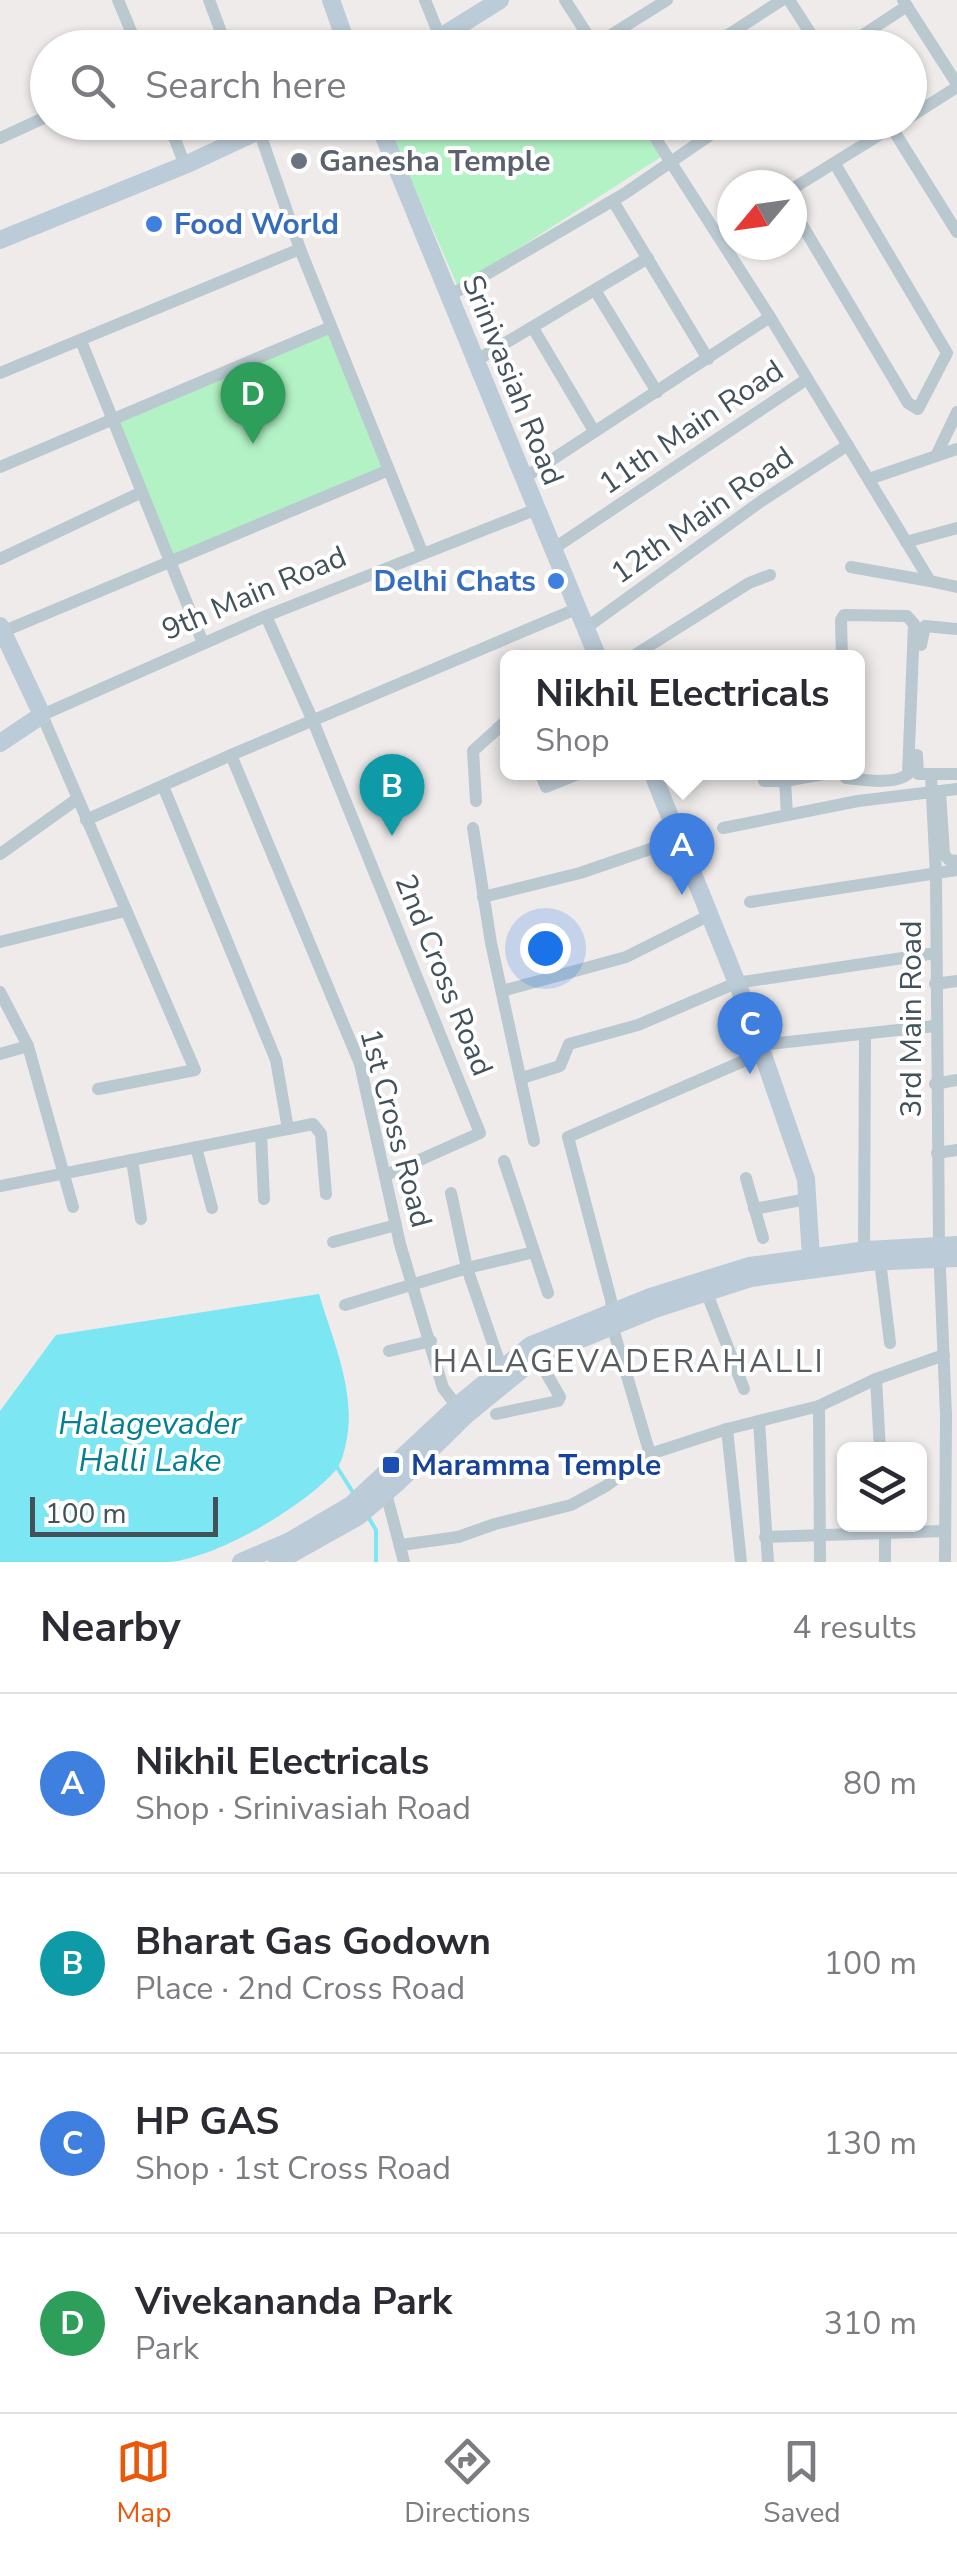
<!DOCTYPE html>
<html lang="en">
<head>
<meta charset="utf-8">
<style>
	:root { --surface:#fff; --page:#f2f2f3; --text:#2b2b33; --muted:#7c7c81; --line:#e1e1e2; --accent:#ea580c }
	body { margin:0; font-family:"Nunito Sans",sans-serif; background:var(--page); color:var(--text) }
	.controls { position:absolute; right:30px; bottom:30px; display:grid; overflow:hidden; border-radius:15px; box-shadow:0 2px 8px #0004 }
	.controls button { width:90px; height:90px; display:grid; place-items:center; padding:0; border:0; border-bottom:2px solid var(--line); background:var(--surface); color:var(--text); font:50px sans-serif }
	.compass { position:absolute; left:717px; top:170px; width:90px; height:90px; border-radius:50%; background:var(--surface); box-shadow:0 2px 8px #0004; rotate:241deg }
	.scale { position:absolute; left:30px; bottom:25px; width:188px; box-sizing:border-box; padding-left:10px; border:5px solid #42515a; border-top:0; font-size:28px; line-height:35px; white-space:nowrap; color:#42515a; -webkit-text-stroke:8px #fff; paint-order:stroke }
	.you { position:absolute; left:545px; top:948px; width:35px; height:35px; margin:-25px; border:8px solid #fff; border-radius:50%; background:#1a73e8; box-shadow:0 0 0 15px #1a73e833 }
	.badge { display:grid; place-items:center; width:65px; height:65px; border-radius:50%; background:var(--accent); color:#fff; font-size:32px; font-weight:700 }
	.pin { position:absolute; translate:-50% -82px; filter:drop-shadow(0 2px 5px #0008) }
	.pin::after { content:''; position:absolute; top:52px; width:35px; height:30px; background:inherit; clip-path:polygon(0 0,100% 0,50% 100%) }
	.popup { position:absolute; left:500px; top:650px; width:365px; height:130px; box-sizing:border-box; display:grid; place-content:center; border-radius:15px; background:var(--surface); filter:drop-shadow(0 2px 8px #0005); font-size:32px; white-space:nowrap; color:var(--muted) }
	.popup b { font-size:38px; color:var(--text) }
	.popup::after { content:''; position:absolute; left:50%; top:100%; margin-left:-20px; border:20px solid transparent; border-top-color:var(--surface) }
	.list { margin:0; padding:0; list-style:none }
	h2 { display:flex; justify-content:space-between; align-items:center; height:130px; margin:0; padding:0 40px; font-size:42px }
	h2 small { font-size:32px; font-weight:400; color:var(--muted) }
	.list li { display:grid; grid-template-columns:65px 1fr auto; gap:30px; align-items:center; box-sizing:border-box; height:180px; padding:0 40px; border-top:2px solid var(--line) }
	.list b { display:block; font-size:38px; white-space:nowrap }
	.list p { margin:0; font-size:32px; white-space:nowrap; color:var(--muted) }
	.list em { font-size:32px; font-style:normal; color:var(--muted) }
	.icon { flex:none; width:55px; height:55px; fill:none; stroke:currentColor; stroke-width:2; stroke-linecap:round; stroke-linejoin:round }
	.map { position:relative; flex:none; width:957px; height:1562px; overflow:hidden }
	.search { position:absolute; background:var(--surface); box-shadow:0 2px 8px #0004; left:30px; right:30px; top:30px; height:110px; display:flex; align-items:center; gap:25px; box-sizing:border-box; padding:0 35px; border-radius:55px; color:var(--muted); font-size:38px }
	.sheet { height:850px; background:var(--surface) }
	nav { display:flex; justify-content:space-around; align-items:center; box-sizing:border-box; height:140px; border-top:2px solid var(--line); background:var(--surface); font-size:28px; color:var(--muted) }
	nav a { display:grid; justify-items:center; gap:5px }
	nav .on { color:var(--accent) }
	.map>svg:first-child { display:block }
	.green { fill:#b3f2c5 }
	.water { fill:#7ce6f3 }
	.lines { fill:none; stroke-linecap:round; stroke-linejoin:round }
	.stream { stroke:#7ce6f3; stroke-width:4 }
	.street { stroke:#bac8d0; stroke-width:12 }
	.secondary { stroke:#bbcbd7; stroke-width:18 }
	.worship-dot { fill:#6b7280; stroke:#fff; stroke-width:4 }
	.shop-dot { fill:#3f7fe0; stroke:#fff; stroke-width:4 }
	.transit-dot { fill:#1a4fb4; stroke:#fff; stroke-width:4 }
	.labels { text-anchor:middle; stroke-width:8; stroke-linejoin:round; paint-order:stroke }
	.worship-label { font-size:30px; font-weight:bold; fill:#5b616d; stroke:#fff; text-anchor:start }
	.shop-label { font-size:30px; font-weight:bold; fill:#366cbe; stroke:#fff; text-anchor:start }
	.street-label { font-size:30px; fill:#42515a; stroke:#fff }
	.transit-label { font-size:30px; font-weight:bold; fill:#164399; stroke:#fff; text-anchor:start }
	.neighbourhood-label { font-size:32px; letter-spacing:2.5px; fill:#585d61; stroke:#fff }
	.water-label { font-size:32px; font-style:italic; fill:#038090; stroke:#fff }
</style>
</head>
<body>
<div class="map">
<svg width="957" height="1562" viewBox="0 0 957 1562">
	<rect width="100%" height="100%" fill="#efebeb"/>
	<g class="green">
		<path d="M397,122L637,123L661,157L458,287L388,127Z"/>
		<path d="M331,327L389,470L174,558L116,417Z"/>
	</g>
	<path class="water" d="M319,1294C333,1341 357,1394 346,1443C344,1453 341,1464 335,1471C303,1507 217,1558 169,1562C114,1562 55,1562 0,1562V1411L56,1335Z"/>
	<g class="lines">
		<g class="stream">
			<path d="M335,1464L354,1494"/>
			<path d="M367,1515L376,1530V1562"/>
		</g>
		<g class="street">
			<path d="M118,0L138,48"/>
			<path d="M209,0L227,48"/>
			<path d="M425,0L440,37"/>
			<path d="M565,0L596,48"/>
			<path d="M789,0L820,48"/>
			<path d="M903,0L957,84"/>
			<path d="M595,45L667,0"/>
			<path d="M708,48L782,0"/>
			<path d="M843,48L907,6"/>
			<path d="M910,117L957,87"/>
			<path d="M168,122L185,165"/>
			<path d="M256,122L300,249L422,552"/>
			<path d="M645,122L770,317L930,581L957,587"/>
			<path d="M892,128L957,232"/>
			<path d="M0,138L48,116"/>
			<path d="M792,189L900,122"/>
			<path d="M613,201L708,359"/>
			<path d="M792,208L908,403L918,409L947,353L835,164"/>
			<path d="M717,233L732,224"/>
			<path d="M595,290L657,392"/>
			<path d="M449,296L624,194L729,122"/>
			<path d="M533,328L594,431"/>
			<path d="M81,341L203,643"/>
			<path d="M477,360L648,258"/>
			<path d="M0,373L300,249"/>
			<path d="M936,456L957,412"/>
			<path d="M0,467L331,327"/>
			<path d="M524,478L770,317"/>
			<path d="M869,479L957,449"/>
			<path d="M906,542L957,528"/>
			<path d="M553,549L807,379"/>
			<path d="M0,559L142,492"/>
			<path d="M851,567L930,581"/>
			<path d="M266,616L313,721L480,1133L386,1175"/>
			<path d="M586,628L760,502L848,445"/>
			<path d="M2,632L389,470"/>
			<path d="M921,645L925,626L957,629"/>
			<path d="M630,658L749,583L770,575"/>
			<path d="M842,658L841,620L844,615L907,616L914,624L908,774C895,785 863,780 846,778L845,772"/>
			<path d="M231,755L360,1064L400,1244L443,1388L457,1406"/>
			<path d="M917,755L918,774H957"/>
			<path d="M540,772L546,787L583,772"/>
			<path d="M931,776L936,875L939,1246L946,1415L945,1562"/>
			<path d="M764,781H785L787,815"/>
			<path d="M785,781L829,773"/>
			<path d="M163,786L276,1060L288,1129"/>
			<path d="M940,792L944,854L949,860L957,861"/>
			<path d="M476,801L473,751L507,720"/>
			<path d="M86,820L231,755L576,609"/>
			<path d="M473,828L491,943L534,1141"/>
			<path d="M723,828L858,801L957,789"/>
			<path d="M0,854L77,799"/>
			<path d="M483,897L580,873L703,831"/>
			<path d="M750,902L957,870"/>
			<path d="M0,942L125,911"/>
			<path d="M935,984L957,981"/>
			<path d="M502,991L626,957L708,916"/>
			<path d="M0,992L28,1046L73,1207"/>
			<path d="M759,1045L935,1026"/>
			<path d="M0,1054L28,1046"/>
			<path d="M522,1078L560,1066L569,1044L638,1025L736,983L936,953"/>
			<path d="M935,1084L957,1080"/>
			<path d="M98,1089L195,1070L42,715L266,616L537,509"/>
			<path d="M261,1135L264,1199"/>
			<path d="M196,1147L212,1208"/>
			<path d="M937,1153L957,1150"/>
			<path d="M132,1160L141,1219"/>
			<path d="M504,1161L548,1293"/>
			<path d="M746,1178L763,1238"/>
			<path d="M0,1186L313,1124L321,1134L326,1194"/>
			<path d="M451,1193L467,1268L501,1367"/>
			<path d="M754,1209L807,1199"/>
			<path d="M333,1242L396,1225"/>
			<path d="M864,1250L865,1035"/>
			<path d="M880,1261L890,1343"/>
			<path d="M706,1291L744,1389"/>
			<path d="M345,1305L467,1268L534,1252"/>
			<path d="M389,1351L431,1341"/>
			<path d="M876,1379L880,1450"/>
			<path d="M819,1406L820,1562"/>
			<path d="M496,1414L558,1401L560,1397L537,1357"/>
			<path d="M759,1421L768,1562"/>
			<path d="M650,1454L614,1332L611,1300L568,1137L762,1053"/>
			<path d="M386,1493L404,1562"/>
			<path d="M885,1525V1562"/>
			<path d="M765,1537L944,1531"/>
			<path d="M401,1545L458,1537L495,1524L571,1505L606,1486L650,1454L727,1429"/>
			<path d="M741,1562L727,1429L819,1406L876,1379L944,1355"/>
		</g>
		<g class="secondary">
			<path d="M331,0L348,48"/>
			<path d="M423,48L500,0"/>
			<path d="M378,122L598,658"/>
			<path d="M0,240L185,165L278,122"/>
			<path d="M0,626L42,715L0,743"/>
			<path d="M652,772L745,1003L806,1179L811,1257"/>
			<path d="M241,1562L290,1541L351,1505L457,1406L531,1345L650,1297L749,1266L867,1250L957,1245"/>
			<path d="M277,1562L359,1516L397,1483L465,1416L537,1357L655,1309L751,1278L868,1262L957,1258"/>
		</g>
	</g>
	<circle class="worship-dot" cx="299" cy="161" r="10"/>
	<g class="shop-dot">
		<circle cx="154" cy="224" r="10"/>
		<circle cx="556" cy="581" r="10"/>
	</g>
	<rect class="transit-dot" x="381" y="1455" width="20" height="20" rx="5"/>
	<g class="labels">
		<g class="worship-label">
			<text x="319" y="171">Ganesha Temple</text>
		</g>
		<g class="shop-label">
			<text x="174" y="234">Food World</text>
			<text x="536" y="591" text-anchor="end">Delhi Chats</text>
		</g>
		<g class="street-label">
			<text transform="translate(513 380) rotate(68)" y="10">Srinivasiah Road</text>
			<text transform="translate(691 427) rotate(-34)" y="10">11th Main Road</text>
			<text transform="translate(702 515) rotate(-35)" y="10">12th Main Road</text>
			<text transform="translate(254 593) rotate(-23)" y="10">9th Main Road</text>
			<text transform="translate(444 975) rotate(68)" y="10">2nd Cross Road</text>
			<text transform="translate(911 1019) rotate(-90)" y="10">3rd Main Road</text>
			<text transform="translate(396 1128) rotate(75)" y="10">1st Cross Road</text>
		</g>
		<g class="transit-label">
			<text x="411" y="1475">Maramma Temple</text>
		</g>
		<g class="neighbourhood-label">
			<text x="629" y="1372">HALAGEVADERAHALLI</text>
		</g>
		<g class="water-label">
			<text x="150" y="1434">Halagevader<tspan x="150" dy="37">Halli Lake</tspan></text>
		</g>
	</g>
</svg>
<div class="controls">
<button><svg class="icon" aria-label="layers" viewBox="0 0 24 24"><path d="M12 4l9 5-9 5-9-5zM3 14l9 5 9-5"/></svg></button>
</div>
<svg class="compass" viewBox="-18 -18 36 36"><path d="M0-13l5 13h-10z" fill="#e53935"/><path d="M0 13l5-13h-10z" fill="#7c7c81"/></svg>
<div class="scale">100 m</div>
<div class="you"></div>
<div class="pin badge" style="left:682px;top:895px;background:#3f7fe0">A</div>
<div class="popup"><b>Nikhil Electricals</b>Shop</div>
<div class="pin badge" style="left:392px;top:836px;background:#0f9aa8">B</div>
<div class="pin badge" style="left:750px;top:1074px;background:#3f7fe0">C</div>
<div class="pin badge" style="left:253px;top:444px;background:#2e9e5b">D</div>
<div class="search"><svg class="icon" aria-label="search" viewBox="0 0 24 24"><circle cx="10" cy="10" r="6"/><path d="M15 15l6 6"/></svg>Search here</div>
</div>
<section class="sheet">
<h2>Nearby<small>4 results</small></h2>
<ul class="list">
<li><span class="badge" style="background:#3f7fe0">A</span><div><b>Nikhil Electricals</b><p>Shop · Srinivasiah Road</p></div><em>80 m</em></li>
<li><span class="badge" style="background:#0f9aa8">B</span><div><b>Bharat Gas Godown</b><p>Place · 2nd Cross Road</p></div><em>100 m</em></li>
<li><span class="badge" style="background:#3f7fe0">C</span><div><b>HP GAS</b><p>Shop · 1st Cross Road</p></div><em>130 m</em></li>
<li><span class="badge" style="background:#2e9e5b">D</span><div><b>Vivekananda Park</b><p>Park</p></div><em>310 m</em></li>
</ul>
</section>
<nav>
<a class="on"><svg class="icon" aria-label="map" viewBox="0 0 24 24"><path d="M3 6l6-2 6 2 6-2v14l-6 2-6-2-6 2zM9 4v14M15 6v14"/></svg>Map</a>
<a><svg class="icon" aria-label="directions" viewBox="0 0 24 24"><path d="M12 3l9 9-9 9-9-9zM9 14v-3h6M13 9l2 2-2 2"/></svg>Directions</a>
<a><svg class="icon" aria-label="saved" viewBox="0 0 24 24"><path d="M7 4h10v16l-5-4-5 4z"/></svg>Saved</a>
</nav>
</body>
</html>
